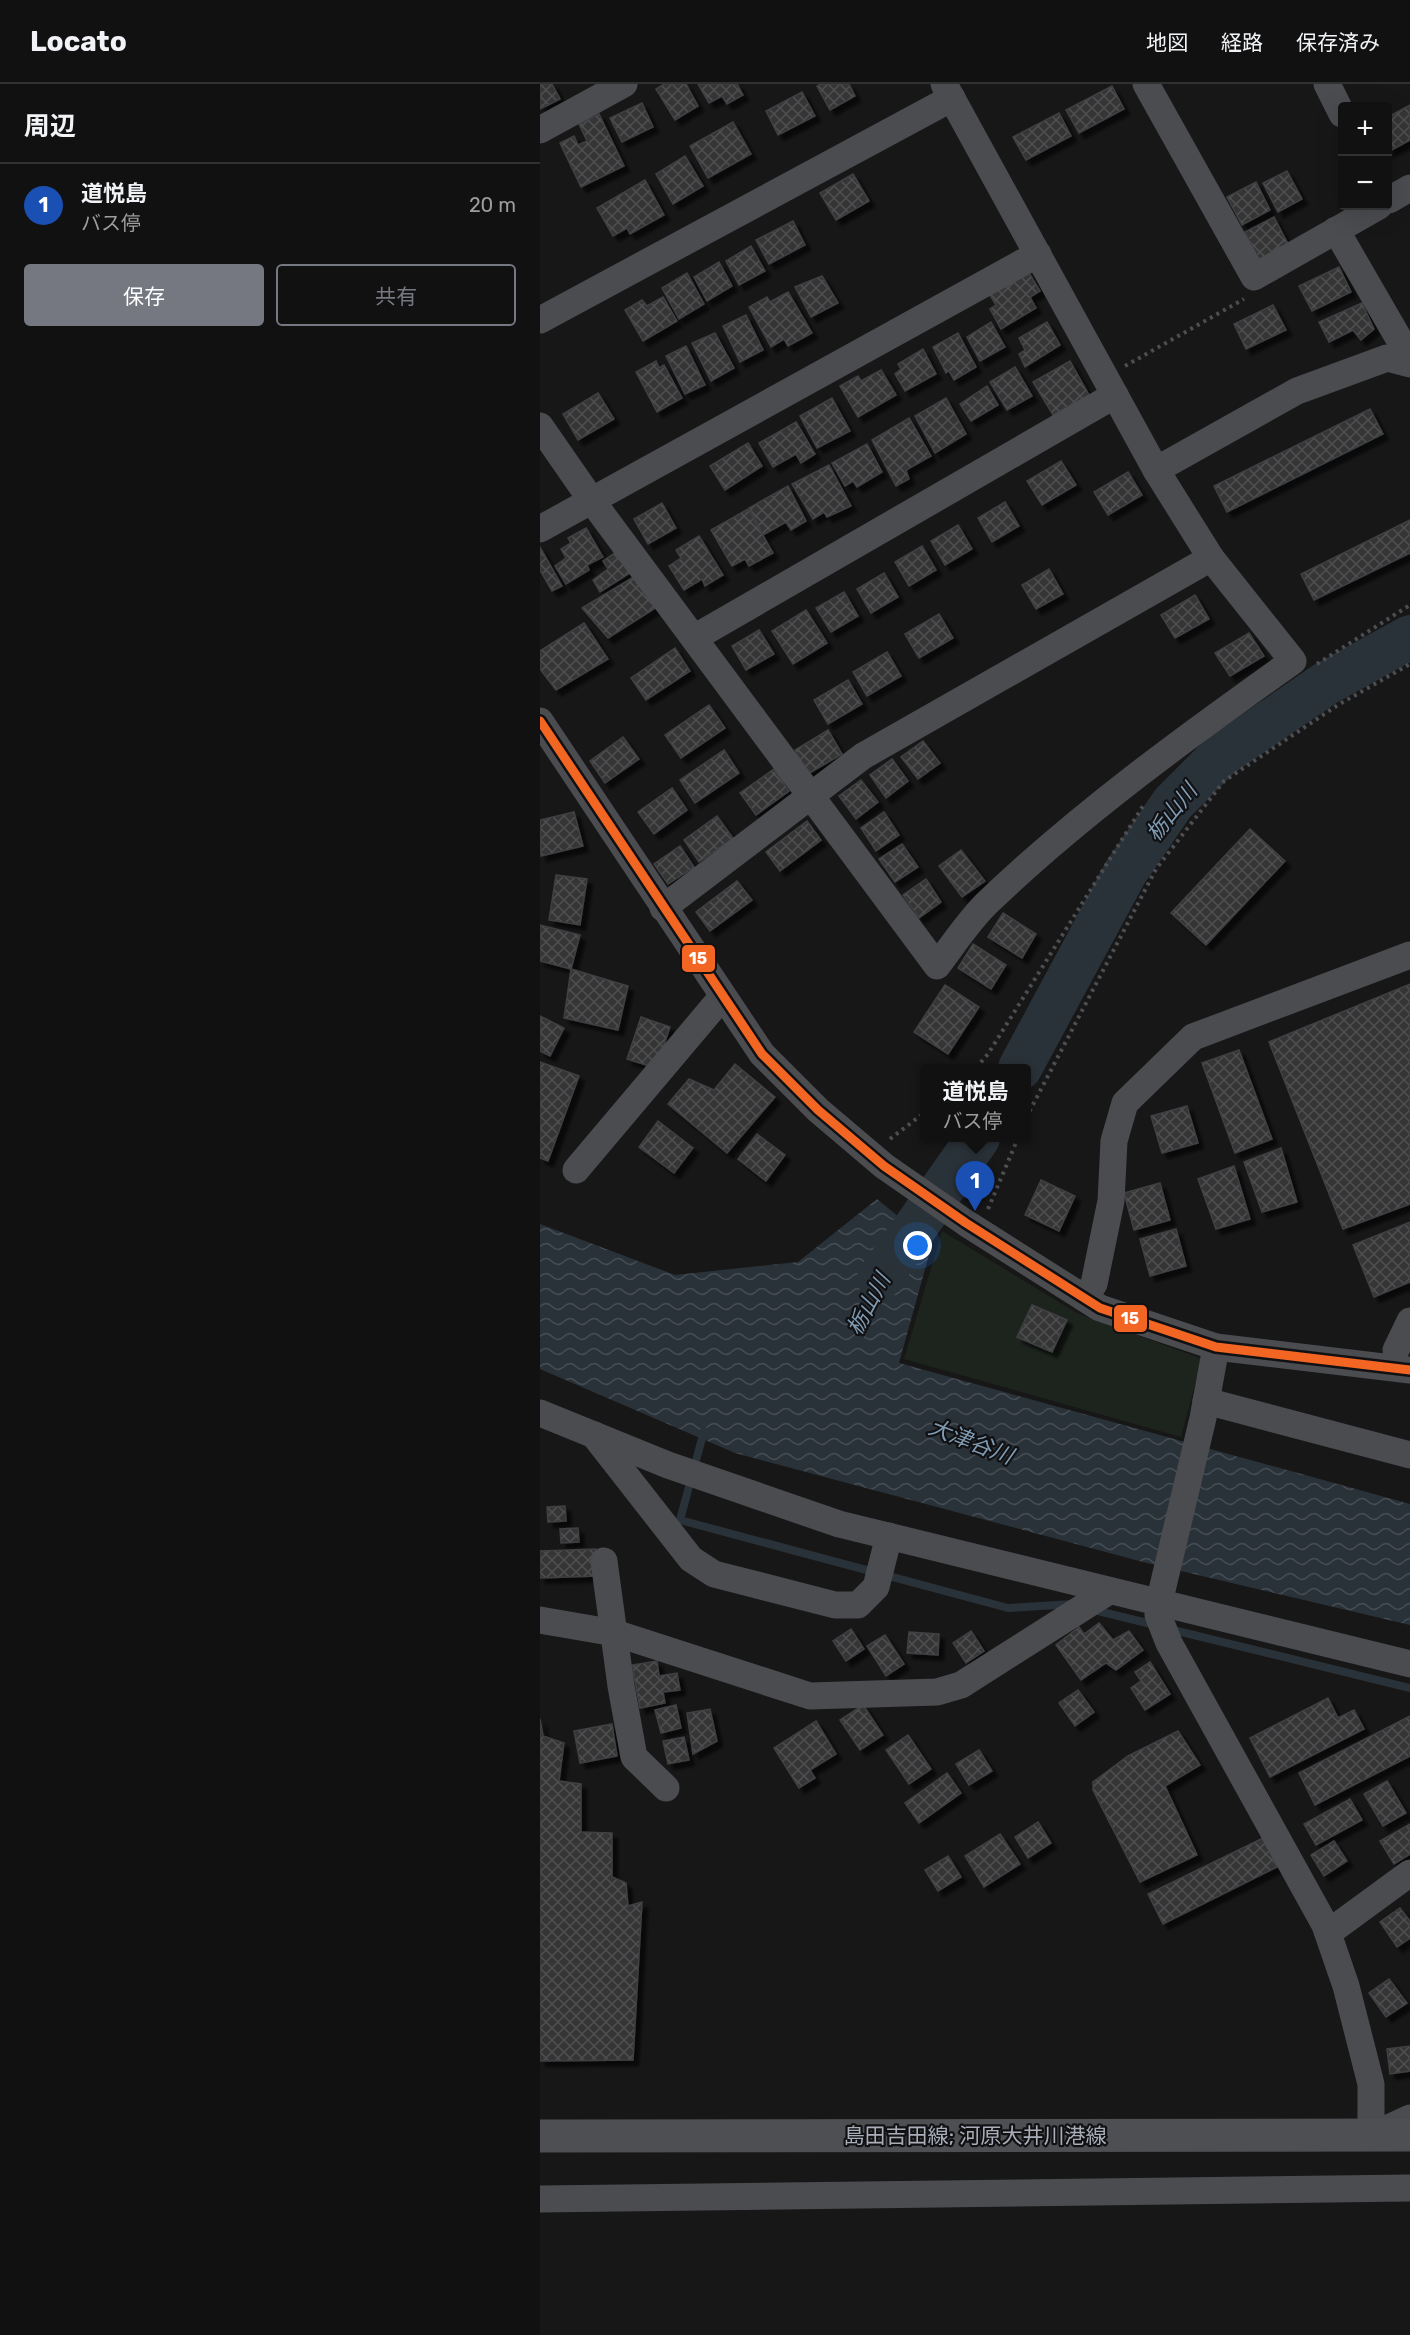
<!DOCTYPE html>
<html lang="ja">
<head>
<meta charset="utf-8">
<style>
	:root { --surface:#111; --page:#1a1a1a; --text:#f1f3f6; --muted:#9c9d9f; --line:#303131; --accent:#757880 }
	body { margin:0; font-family:Rubik,"Noto Sans JP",sans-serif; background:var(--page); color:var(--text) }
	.controls { position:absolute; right:18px; top:18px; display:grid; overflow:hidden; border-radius:6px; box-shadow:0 6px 24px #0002 }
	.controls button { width:54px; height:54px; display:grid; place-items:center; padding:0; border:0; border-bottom:2px solid var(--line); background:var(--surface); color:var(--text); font:30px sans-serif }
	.you { position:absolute; left:378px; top:1162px; width:21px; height:21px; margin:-15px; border:4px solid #fff; border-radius:50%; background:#1a73e8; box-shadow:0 0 0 9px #1a73e833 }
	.badge { display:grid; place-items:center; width:39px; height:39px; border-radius:50%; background:var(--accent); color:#fff; font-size:20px; font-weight:700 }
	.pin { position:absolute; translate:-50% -50px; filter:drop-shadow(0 2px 3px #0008) }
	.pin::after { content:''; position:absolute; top:32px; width:21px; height:18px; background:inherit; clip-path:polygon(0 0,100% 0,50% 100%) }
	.popup { position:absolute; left:380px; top:980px; width:111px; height:78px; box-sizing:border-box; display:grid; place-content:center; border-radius:6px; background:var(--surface); filter:drop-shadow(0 2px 4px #0005); font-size:20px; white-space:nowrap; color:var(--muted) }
	.popup b { font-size:22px; color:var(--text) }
	.popup::after { content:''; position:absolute; left:50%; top:100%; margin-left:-12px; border:12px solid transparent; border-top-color:var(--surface) }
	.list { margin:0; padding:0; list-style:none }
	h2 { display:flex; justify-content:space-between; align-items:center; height:78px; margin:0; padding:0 24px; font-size:26px }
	h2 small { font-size:20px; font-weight:400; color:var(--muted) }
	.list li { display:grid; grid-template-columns:39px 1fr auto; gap:18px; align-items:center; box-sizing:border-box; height:84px; padding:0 24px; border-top:2px solid var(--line) }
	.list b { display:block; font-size:22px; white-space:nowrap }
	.list p { margin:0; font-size:20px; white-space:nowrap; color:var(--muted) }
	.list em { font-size:20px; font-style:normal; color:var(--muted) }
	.actions { display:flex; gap:12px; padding:18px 24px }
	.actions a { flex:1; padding:14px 0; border:2px solid var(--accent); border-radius:6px; text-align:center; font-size:21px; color:var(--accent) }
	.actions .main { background:var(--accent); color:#fff }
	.map { position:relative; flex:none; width:870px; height:2251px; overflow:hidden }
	header { display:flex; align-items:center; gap:36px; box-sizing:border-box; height:84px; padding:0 30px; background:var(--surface); border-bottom:2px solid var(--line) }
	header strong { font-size:28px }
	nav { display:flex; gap:33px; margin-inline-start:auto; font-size:21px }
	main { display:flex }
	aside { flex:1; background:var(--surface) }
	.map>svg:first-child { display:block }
	.park { fill:#1d241e }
	.water { fill:url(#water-waves) }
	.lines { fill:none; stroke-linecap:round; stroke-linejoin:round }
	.stream { stroke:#2a3239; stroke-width:8 }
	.river { stroke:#2a3239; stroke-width:44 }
	.building { fill:url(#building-cross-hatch); stroke:#3f4043; stroke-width:1.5; filter:url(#shadow) }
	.path { stroke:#4d4e52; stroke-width:4; stroke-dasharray:3 4.5; stroke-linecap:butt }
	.minor { stroke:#4b4c50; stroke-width:27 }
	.major { stroke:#4d4f52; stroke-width:33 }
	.bus-1-casing { stroke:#111113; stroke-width:14 }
	.bus-1 { stroke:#f26522; stroke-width:9 }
	.labels { text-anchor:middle; stroke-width:4.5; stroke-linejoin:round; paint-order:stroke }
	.street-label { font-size:21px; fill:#a8adb8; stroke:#111113 }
	.water-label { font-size:22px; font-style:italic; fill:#7f9bb3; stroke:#111113 }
	.line-badge { stroke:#111113; stroke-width:2 }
	.badge-label { font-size:16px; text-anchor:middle; font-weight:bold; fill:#fff }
</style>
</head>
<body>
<header>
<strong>Locato</strong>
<nav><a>地図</a><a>経路</a><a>保存済み</a></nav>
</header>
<main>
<aside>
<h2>周辺<small></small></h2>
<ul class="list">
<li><span class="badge" style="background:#1a4fb4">1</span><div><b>道悦島</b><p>バス停</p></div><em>20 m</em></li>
</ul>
<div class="actions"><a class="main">保存</a><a>共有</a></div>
</aside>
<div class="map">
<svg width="870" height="2251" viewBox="0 0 870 2251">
	<defs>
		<pattern id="water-waves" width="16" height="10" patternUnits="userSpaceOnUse" patternTransform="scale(1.5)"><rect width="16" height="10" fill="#2a3239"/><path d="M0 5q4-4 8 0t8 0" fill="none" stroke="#464d54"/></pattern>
		<pattern id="building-cross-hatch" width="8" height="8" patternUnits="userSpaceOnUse" patternTransform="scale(1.5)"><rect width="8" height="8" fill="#353536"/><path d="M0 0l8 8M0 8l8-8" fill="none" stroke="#4f5051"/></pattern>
		<filter id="shadow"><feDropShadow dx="5.5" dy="5.5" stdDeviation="1.5" flood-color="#0009"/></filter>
	</defs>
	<rect width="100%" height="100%" fill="#171717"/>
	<path class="park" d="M402,1147L537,1229L662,1275L641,1353L364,1275Z"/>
	<path class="water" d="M337,1115L392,1160L359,1279L870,1420V1541L603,1478L195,1369L0,1285V1140L135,1191L258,1178Z"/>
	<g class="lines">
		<g class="stream">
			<path d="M164,1347L140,1436L468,1524L533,1520"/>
			<path d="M554,1526L615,1541"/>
			<path d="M629,1545L870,1604"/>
		</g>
		<g class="river">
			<path d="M480,984L585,789L633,719L680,672L785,600L870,553"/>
			<path d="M339,1195L438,1054"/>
		</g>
	</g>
	<g class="building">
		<path d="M0,0H12L20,15L0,25Z"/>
		<path d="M124,0H146L158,22L135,36L116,5Z"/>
		<path d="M158,0H197L203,11L187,20L182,12L169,19Z"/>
		<path d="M281,0H309L315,12L290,26L277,2Z"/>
		<path d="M572,2L584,25L539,49L526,26Z"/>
		<path d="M262,8L275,32L238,51L226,27Z"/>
		<path d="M102,19L113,43L82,58L70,34Z"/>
		<path d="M870,21V56L848,68V33Z"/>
		<path d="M519,29L531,52L486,76L473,53Z"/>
		<path d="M59,30L84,82L41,103L20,59L34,52L38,61L47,57L39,40Z"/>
		<path d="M193,38L211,70L168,94L150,62Z"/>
		<path d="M145,72L163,102L133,120L116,90Z"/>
		<path d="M747,87L762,115L738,128L723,99Z"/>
		<path d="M313,90L329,117L296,136L280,109Z"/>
		<path d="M105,96L124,131L90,150L87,144L73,152L57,124Z"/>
		<path d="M716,98L730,126L702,141L687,113Z"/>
		<path d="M734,133L749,162L720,177L705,148Z"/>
		<path d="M253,137L265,161L229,180L216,156Z"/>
		<path d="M211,162L225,187L199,201L186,177Z"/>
		<path d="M179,178L192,202L167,217L154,193Z"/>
		<path d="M799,183L811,208L772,227L759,202Z"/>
		<path d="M147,189L164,220L139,235L122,204Z"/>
		<path d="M489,189L500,207L490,213L496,224L461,245L450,225L456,221L450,211Z"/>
		<path d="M282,192L298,219L271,233L255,203Z"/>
		<path d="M248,208L272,249L248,262L244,255L231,263L209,223L227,213L230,218Z"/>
		<path d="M123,213L137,237L103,257L85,226L102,216L107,222Z"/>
		<path d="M822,219L834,245L821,256L813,246L789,258L779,238Z"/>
		<path d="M733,221L746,246L706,265L694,240Z"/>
		<path d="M206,231L223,266L200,278L183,242Z"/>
		<path d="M451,238L465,263L440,277L427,253Z"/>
		<path d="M507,238L520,261L485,283L479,270L485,266L479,254Z"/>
		<path d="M175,249L194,284L171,297L152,259Z"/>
		<path d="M418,249L436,283L414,296L409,287L406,289L393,263Z"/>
		<path d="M146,262L165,301L145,310L126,272Z"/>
		<path d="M383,265L396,290L365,307L355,290L361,285L358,280Z"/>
		<path d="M116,277L119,284L124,281L142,314L117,328L96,288Z"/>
		<path d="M530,277L549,311L513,331L493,298Z"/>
		<path d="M475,283L492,312L467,326L450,298Z"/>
		<path d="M341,286L356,311L318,333L300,302L318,292L321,297Z"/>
		<path d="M447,302L458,321L431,337L420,320Z"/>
		<path d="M58,309L74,335L38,356L23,330Z"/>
		<path d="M292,314L310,347L277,364L260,332Z"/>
		<path d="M406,314L426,350L395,369L375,332Z"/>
		<path d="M830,325L843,350L687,428L674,402Z"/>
		<path d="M369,334L391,372L366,386L369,395L356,402L332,356Z"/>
		<path d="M256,338L275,370L261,379L256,370L233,383L219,359Z"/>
		<path d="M208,359L222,382L185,406L170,382Z"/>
		<path d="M327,360L342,388L317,403L313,397L305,402L292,379Z"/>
		<path d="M521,377L536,401L502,421L487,397Z"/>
		<path d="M289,381L311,422L287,433L284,428L273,435L252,400Z"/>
		<path d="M588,388L602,411L568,431L554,408Z"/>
		<path d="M248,402L266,437L251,446L246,438L223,451L209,424Z"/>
		<path d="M465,418L479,442L452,458L438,434Z"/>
		<path d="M122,419L136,444L108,460L94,435Z"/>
		<path d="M208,425L233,469L209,482L205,475L192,482L171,446Z"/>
		<path d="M870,436V469L774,516L761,490Z"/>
		<path d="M418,441L432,465L405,481L391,457Z"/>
		<path d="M46,444L63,473L47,481L49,486L26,500L15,482L26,474L21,465L31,459L28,454Z"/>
		<path d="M159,452L183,491L165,502L162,495L144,506L129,482L141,474L136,466Z"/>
		<path d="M382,462L396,486L369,502L355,478Z"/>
		<path d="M0,463L22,502L12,507L0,486Z"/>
		<path d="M79,466L93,487L60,508L53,496L68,485L63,477Z"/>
		<path d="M509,485L523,510L496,525L482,501Z"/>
		<path d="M344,489L358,513L331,529L317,505Z"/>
		<path d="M97,491L120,521L68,554L42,524Z"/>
		<path d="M304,508L318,532L291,548L276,524Z"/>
		<path d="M655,511L669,535L635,554L621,531Z"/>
		<path d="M266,526L287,559L253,580L232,547Z"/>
		<path d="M399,530L413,554L379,574L365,550Z"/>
		<path d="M44,539L68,575L16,606L0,585V567Z"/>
		<path d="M219,546L234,570L206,586L192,562Z"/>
		<path d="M709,549L724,572L690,592L675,569Z"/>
		<path d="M135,564L150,587L106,616L91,594Z"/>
		<path d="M347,568L361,592L327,612L313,588Z"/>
		<path d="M308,596L322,620L288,640L274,616Z"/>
		<path d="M169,621L185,644L141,674L125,651Z"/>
		<path d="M288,646L302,670L268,690L255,666Z"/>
		<path d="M83,653L99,675L65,699L50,677Z"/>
		<path d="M383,657L400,679L378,695L361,673Z"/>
		<path d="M184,666L199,689L155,719L140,696Z"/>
		<path d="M352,675L368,697L346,714L330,691Z"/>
		<path d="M234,685L249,707L216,731L200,709Z"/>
		<path d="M321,696L338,718L316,735L299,712Z"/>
		<path d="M132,704L147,726L114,750L98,728Z"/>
		<path d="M34,728L43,762L1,772L0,736Z"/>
		<path d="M344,728L359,751L336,767L321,744Z"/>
		<path d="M177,732L193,754L159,778L144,756Z"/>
		<path d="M267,737L281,756L240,787L226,768Z"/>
		<path d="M710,745L745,777L666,861L631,829Z"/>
		<path d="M362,760L378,783L355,798L339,775Z"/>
		<path d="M140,762L154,783L128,800L114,780Z"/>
		<path d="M421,766L445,797L422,813L399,782Z"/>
		<path d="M16,791L47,795L40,841L9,836Z"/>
		<path d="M386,795L401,818L379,834L363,811Z"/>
		<path d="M197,797L212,816L170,847L156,828Z"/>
		<path d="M463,829L496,850L482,874L448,853Z"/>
		<path d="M0,841L40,851L31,885L0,877Z"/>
		<path d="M433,860L466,881L451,905L418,884Z"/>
		<path d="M31,885L88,902L78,946L24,934Z"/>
		<path d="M870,900V1120L803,1145L729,958Z"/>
		<path d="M405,901L439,923L408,970L374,948Z"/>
		<path d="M0,932L24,944L10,972L0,967Z"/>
		<path d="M101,933L130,943L116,984L87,975Z"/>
		<path d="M699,966L732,1055L695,1069L662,979Z"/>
		<path d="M0,978L39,992L8,1077L0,1074Z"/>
		<path d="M195,980L235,1013L187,1069L128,1020L149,995L174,1006Z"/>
		<path d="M647,1022L658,1059L622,1069L611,1032Z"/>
		<path d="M118,1037L153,1064L134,1089L99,1063Z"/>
		<path d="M217,1050L245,1071L226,1097L198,1075Z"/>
		<path d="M741,1064L757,1118L722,1128L704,1078Z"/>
		<path d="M694,1082L710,1135L676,1145L658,1095Z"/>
		<path d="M501,1096L535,1112L519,1147L485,1131Z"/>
		<path d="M620,1099L630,1136L594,1146L584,1109Z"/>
		<path d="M870,1138V1198L834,1213L813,1161Z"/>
		<path d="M636,1145L646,1182L610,1192L600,1155Z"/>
		<path d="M492,1221L527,1236L512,1268L477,1253Z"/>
		<path d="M25,1422L26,1437L8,1438L7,1423Z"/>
		<path d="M38,1444L39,1458L21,1459L20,1445Z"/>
		<path d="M56,1465L57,1492L0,1494V1467Z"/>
		<path d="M559,1539L573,1556L589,1547L603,1566L576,1586L566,1579L541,1596L516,1561L539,1543L544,1550Z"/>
		<path d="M311,1545L324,1565L306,1577L293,1557Z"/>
		<path d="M431,1547L444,1567L426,1579L413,1559Z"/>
		<path d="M369,1548L399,1550L398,1571L367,1569Z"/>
		<path d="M345,1551L364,1580L346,1592L327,1562Z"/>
		<path d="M117,1577L119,1592L137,1589L140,1606L123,1608L125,1619L100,1624L92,1581Z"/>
		<path d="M610,1578L630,1610L605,1626L591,1604L601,1597L595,1588Z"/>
		<path d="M538,1606L554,1628L535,1642L519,1619Z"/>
		<path d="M788,1614L798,1634L814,1626L824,1645L730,1693L710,1654Z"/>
		<path d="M136,1621L141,1644L121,1649L115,1626Z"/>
		<path d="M323,1621L343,1651L320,1666L300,1636Z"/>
		<path d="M170,1625L177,1657L153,1670L147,1629Z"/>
		<path d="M870,1632V1672L775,1721L759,1689Z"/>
		<path d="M0,1635L3,1652L24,1659L19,1697L41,1700V1748L72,1749V1793L86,1799L88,1822L102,1818L93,1976L0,1977Z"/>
		<path d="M276,1637L296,1670L270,1686L275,1694L259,1704L234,1664Z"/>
		<path d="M72,1640L77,1672L40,1679L34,1647Z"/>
		<path d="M638,1647L660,1681L625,1702L657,1771L600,1798L553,1706V1698L588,1672Z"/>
		<path d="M368,1651L391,1685L369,1700L346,1666Z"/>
		<path d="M144,1653L149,1676L128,1680L123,1657Z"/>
		<path d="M439,1666L452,1687L429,1701L416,1680Z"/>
		<path d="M407,1689L421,1709L379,1739L365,1719Z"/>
		<path d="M847,1697L866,1729L843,1742L824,1710Z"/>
		<path d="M810,1715L822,1736L776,1761L764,1740Z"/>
		<path d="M498,1738L511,1759L488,1774L475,1753Z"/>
		<path d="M870,1740V1770L854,1780L840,1757Z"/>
		<path d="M460,1750L480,1780L444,1803L425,1772Z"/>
		<path d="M723,1754L737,1783L623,1840L608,1810Z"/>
		<path d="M794,1757L807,1777L784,1792L771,1771Z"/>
		<path d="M408,1772L421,1793L398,1807L385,1786Z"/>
		<path d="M860,1824L870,1837V1854L857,1863L840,1838Z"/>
		<path d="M849,1895L867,1919L846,1933L829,1909Z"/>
		<path d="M870,1962V1987L850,1990L847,1965Z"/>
	</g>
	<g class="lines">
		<g class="path">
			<path d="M585,282L704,215"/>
			<path d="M777,580L870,521"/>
			<path d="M436,984L448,970L603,722"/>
			<path d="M486,1034L616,785L684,697L798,621L870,580"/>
			<path d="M350,1055L384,1029"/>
			<path d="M448,1125L478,1054"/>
		</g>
		<g class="minor">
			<path d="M606,0L714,193L839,122"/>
			<path d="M787,0L802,30"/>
			<path d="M0,46L84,0"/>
			<path d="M849,116L870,104"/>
			<path d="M796,146L870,274"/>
			<path d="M0,236L412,14"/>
			<path d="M0,342L52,417L397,882C413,861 429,836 448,818C541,729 649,651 753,577L671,474L616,386L404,0"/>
			<path d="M616,386L757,307L847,274L870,280"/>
			<path d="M0,445L498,170"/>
			<path d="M154,554L575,311"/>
			<path d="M0,637L222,970L278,1026L344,1082L426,1139L560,1224L676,1263L870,1286"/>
			<path d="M123,824L323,672L671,474"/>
			<path d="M36,1086L182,913"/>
			<path d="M544,1214L554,1200L571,1117L574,1057L585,1019L653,953L870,871"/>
			<path d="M676,1263L663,1334L619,1519L618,1531L629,1559L785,1841L806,1902L831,2000V2052L870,2034"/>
			<path d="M856,1266L870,1237"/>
			<path d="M666,1317L870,1371"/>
			<path d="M0,1329L128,1381L299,1440L870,1580"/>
			<path d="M54,1351L151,1475L174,1490L295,1521H318L336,1503L349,1452"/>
			<path d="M64,1477L81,1602L94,1673L126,1704"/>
			<path d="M0,1536L75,1549L270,1612L397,1608L421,1601L569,1507"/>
			<path d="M788,1849L870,1789"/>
			<path d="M0,2115L870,2104"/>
		</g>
		<path class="major" d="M0,2052L870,2051"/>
		<g class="bus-1-casing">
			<path id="bus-1" d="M0,637L222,970L278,1026L344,1082L426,1139L560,1224L676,1263L870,1286"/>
		</g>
		<use href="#bus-1" class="bus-1"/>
	</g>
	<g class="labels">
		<g class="street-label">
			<text x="435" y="2059">島田吉田線; 河原大井川港線</text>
		</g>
		<g class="water-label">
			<text transform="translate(631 728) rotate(-51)" y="8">栃山川</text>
			<text transform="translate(328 1220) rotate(-62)" y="8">栃山川</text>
			<text transform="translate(431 1357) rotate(21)" y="8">大津谷川</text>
		</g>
	</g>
	<g class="line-badge">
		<rect x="141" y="860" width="35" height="29" rx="6" fill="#f26522"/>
		<rect x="573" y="1220" width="35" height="29" rx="6" fill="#f26522"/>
	</g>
	<g class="badge-label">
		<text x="158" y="880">15</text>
		<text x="590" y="1240">15</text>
	</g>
</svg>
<div class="controls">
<button>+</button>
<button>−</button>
</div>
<div class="you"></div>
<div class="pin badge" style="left:435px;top:1127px;background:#1a4fb4">1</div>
<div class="popup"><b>道悦島</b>バス停</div>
</div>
</main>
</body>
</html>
